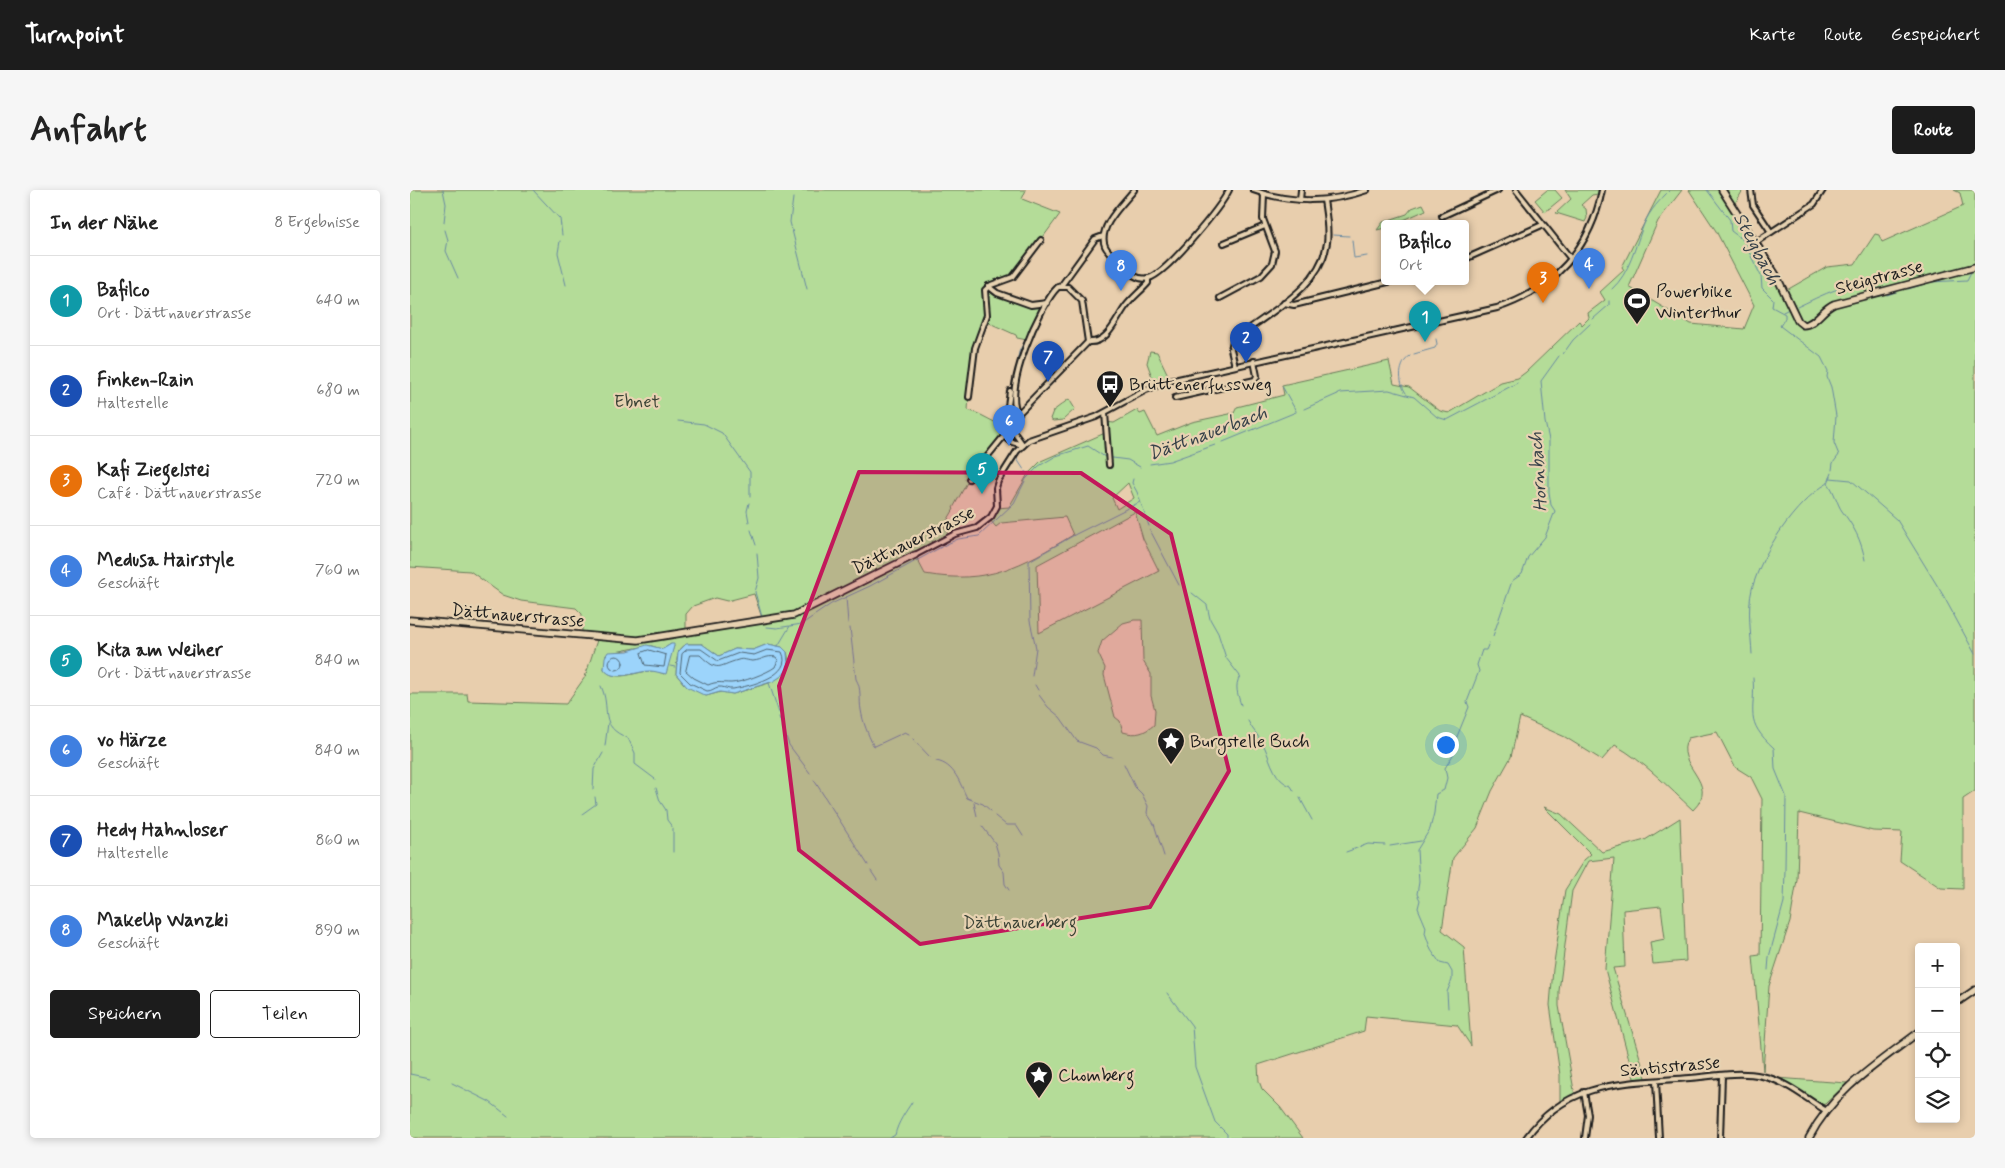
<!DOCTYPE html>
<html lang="de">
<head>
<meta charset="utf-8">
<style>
	:root { --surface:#fff; --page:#f6f6f6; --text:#222; --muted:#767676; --line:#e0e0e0; --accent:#1c1c1c }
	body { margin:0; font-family:Mynerve,sans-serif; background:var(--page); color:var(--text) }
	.controls { position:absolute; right:15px; bottom:15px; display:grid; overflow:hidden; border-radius:5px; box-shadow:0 2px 8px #0003 }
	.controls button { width:45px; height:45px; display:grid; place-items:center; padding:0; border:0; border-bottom:1px solid var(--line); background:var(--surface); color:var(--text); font:25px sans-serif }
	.you { position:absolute; left:1035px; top:554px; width:18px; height:18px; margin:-12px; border:4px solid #fff; border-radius:50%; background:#1a73e8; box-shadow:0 0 0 8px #1a73e833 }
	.badge { display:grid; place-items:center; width:32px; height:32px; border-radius:50%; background:var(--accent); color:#fff; font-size:16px; font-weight:700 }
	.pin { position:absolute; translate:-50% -41px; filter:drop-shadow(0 1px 2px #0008) }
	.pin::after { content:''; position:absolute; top:26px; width:18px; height:15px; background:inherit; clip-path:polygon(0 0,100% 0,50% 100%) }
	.popup { position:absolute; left:971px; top:30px; width:88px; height:65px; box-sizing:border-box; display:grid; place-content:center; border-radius:5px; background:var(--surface); filter:drop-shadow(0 1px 4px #0005); font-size:16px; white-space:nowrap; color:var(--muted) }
	.popup b { font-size:19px; color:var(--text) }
	.popup::after { content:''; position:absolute; left:50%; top:100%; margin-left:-10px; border:10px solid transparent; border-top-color:var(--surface) }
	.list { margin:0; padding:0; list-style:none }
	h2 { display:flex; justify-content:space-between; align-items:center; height:65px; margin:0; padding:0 20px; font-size:21px }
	h2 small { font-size:16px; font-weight:400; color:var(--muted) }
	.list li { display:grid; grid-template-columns:32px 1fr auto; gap:15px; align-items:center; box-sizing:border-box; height:90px; padding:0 20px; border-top:1px solid var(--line) }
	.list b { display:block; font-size:19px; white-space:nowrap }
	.list p { margin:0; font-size:16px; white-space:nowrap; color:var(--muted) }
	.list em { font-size:16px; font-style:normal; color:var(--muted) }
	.actions { display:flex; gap:10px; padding:15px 20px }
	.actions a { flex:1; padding:11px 0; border:1px solid var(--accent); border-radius:5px; text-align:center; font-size:18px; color:var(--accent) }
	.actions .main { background:var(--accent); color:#fff }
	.icon { flex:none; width:28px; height:28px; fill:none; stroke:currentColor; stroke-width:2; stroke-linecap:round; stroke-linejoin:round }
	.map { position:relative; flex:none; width:1565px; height:948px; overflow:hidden; border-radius:5px }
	header { display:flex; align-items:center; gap:30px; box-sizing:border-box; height:70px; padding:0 25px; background:var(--accent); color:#fff }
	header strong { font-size:24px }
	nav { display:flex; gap:28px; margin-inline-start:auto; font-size:18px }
	.intro { display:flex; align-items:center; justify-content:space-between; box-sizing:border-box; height:120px; padding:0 30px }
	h1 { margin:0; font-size:35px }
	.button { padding:12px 22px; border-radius:5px; background:var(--accent); color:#fff; font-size:18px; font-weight:700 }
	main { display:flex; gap:30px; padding:0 30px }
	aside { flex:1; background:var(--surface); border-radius:5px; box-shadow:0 2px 8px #0003 }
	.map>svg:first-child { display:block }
	.green { fill:#b4dc98; stroke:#687c5a; fill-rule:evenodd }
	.water { fill:#9cd4fb; stroke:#698aa2 }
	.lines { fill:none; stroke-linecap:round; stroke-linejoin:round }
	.shore { stroke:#4f6675; stroke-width:1 }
	.stream { stroke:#698aa2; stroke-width:1 }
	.street-casing { stroke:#1c1c1c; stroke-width:8 }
	.secondary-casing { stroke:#1c1c1c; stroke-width:9 }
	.street { stroke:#e7d2b1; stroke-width:4 }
	.secondary { stroke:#e7d2b1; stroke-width:5.5 }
	.marked { fill:#c2185b; fill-opacity:0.2; stroke:#c2185b; stroke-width:4; stroke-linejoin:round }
	.labels { text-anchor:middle; stroke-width:4.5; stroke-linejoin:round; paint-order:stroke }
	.street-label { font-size:18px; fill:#1c1c1c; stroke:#e7d2b1 }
	.poi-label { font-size:18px; fill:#1c1c1c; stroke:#e7d2b1; text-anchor:start }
	.park-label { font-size:18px; fill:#3a4235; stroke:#e7d2b1 }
	.water-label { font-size:19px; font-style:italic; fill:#364149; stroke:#e7d2b1 }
</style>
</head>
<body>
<header>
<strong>Turnpoint</strong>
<nav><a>Karte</a><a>Route</a><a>Gespeichert</a></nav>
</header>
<div class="intro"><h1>Anfahrt</h1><a class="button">Route</a></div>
<main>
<aside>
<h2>In der Nähe<small>8 Ergebnisse</small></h2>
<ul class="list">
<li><span class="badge" style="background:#0f9aa8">1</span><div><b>Bafilco</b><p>Ort · Dättnauerstrasse</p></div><em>640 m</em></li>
<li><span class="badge" style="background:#1a4fb4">2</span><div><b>Finken-Rain</b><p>Haltestelle</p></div><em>680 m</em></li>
<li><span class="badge" style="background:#e8710a">3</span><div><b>Kafi Ziegelstei</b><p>Café · Dättnauerstrasse</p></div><em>720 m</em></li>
<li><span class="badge" style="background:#3f7fe0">4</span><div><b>Medusa Hairstyle</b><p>Geschäft</p></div><em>760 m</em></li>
<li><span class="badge" style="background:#0f9aa8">5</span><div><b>Kita am Weiher</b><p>Ort · Dättnauerstrasse</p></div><em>840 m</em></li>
<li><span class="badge" style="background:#3f7fe0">6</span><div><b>vo Härze</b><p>Geschäft</p></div><em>840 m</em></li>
<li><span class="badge" style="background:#1a4fb4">7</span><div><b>Hedy Hahnloser</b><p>Haltestelle</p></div><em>860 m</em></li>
<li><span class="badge" style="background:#3f7fe0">8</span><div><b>MakeUp Wanzki</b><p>Geschäft</p></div><em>890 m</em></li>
</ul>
<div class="actions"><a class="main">Speichern</a><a>Teilen</a></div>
</aside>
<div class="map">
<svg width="1565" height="948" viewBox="0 0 1565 948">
	<rect width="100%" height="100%" fill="#e8cead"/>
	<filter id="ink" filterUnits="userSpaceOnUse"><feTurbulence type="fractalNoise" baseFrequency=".02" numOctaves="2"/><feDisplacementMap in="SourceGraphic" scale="10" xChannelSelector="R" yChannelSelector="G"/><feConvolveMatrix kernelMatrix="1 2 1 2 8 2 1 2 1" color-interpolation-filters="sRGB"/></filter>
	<g filter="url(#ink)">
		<g class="green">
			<path d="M0,0H616L612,9L650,24L606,84L578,96L582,100L621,115L637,113L617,150L607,148L606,145L575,131C563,159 560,190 558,220L569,224L596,238L595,244L559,289L543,318L544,319L534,336L540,347L505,365L515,384C578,395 611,376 663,345L655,327L591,333L586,337L579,329L587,318L599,317L618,284L631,271L695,243V232L704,233L727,220L730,224L735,222L747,246L782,232L824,223L827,217L874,205L872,195L979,171L984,194L999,197L1030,221L1039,223L1091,192L1108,188L1116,182L1169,131L1172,135L1179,128L1178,123L1195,110L1190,102L1214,80L1212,77L1251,0H1272L1248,31L1219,97L1281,134L1334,139L1344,115L1306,41L1279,0H1333L1323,17L1375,101L1417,77L1445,74L1465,44L1469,45L1472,52L1553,16L1550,3L1544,0H1565V601L1553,609V699L1531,698L1490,671L1492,642L1463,641L1389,623L1387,690L1380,732L1359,796L1353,881L1343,766L1350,765L1352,609L1341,587L1325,577L1307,542L1278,548C1262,576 1312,592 1283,620C1258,597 1235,572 1205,555L1192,570L1155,547L1110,527L1101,567L1082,601L1067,638L1043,668L1032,740L1054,757L1061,856L1047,835L956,826L954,841L848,875L849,891L852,899L870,917L893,948H0V504H57L58,511L156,514L175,487L188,447L172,446V424L166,418L111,411L93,405L60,381L0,377ZM718,293L724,308L707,319L702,308ZM725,322L733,349L749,381L629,443L627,375ZM344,404L353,431L276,442V424L283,416L305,408L317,411ZM724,430H732L733,471L741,484V506L745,520L744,535C734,543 727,546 713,542L710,531L705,527L694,485L695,478L688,463L692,451L713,433ZM261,454L264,456L254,484C251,483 247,481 243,481C228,480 205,494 194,479L196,465C198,463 239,455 242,456C246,457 249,459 253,459ZM278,454H292L309,466L325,459L343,460L358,454L372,457L377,462L379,471L376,482L370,487L359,493L323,504L311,502L296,506L274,494L266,484C267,473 265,458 278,454Z"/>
			<path d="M1137,0H1145L1152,8L1135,22L1125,10Z"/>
			<path d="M1155,0H1188V4L1182,5L1171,15L1176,19L1177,28L1175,32L1146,23L1161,9Z"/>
			<path d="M1013,14L1016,20L987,33H975V38L967,40L973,32L997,24L1002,18Z"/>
			<path d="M740,161L747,162L759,187L744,192L737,173Z"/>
			<path d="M659,209L665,219L653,230L643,231L640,229L643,221Z"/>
			<path d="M1134,617L1151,624L1192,662L1235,650L1270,628L1276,771L1243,774L1240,752L1255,749L1251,716L1213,720L1215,777L1203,778L1237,891L1225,892L1195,779L1204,668L1178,671L1162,701L1149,801V816L1165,906L1150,914V885L1140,815L1143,779L1155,700L1174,670L1181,664Z"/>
			<path d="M1366,888L1437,893L1415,914L1411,915Z"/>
		</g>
		<g class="water">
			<path d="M261,454H264V456L256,484C250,483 245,481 240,481C226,481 203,493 194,479L195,467L198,462L218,461L237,455L253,459Z"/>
			<path d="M276,454H292L309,466L325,459L343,460L358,454L372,457L377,462L378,478L373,485L364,491L323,504L310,502L296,506L277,497L266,484L268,462Z"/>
		</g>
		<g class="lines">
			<g class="shore">
				<path d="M278,459H291L308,471L329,463L344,465L357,460L372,462C384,486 339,496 323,499C318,500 313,496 308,497C304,498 302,501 297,501L280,493L270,483L272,464Z"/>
				<path d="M239,460L256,465L254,477L235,475L231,463Z"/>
				<path d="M280,465H290C309,483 307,476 328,470C333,468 338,471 343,471C353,470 356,465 366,467L368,470L365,477C357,483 331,493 321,493C311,493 307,491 298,495L284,488L276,481Z"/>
				<circle cx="206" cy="473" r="7"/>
			</g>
			<g class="stream">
				<path d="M33,0L36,14L34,32"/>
				<path d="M123,0L150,29L152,45"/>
				<path d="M1297,0L1320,30L1321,41L1333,50L1351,86L1352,98L1363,109L1362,117L1375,124V128L1370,136L1411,167L1418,181L1417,187L1421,197L1426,226L1424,253L1429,265L1423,273L1422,280"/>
				<path d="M383,8L380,32L397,99"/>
				<path d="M35,40L38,50L36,61L48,88"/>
				<path d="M923,45L939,46"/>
				<path d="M942,50L944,68L957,66"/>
				<path d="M150,51L148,63L156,95"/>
				<path d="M1202,99C1220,83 1225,56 1234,34C1240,20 1250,10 1260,0"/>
				<path d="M1498,99L1521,92L1557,90L1561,82L1565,81"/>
				<path d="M1477,105L1486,102"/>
				<path d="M1387,117C1409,107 1446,86 1468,97"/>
				<path d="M1373,122L1379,119"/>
				<path d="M1183,129L1199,115V111"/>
				<path d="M1004,164L1025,158L1027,154L1026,149"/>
				<path d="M1153,164L1163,150L1180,134"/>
				<path d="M604,192L609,162L626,128"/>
				<path d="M872,196L886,221"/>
				<path d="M996,203C988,192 988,174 1000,166"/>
				<path d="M894,219L930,203L979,200L1004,207L1027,227L1037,230L1107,193"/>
				<path d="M268,231L294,234L312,243L340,282V307"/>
				<path d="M602,248L599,242L603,204"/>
				<path d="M813,252L886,222"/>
				<path d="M607,269L618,286"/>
				<path d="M740,274L760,271L805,255"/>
				<path d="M1420,288L1441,290L1487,330L1533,405L1565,464"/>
				<path d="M723,289L722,293L727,302L739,336"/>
				<path d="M1418,293C1425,302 1427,314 1432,321C1444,337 1451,349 1455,370"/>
				<path d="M339,313L337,321L339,332"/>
				<path d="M341,340L346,355"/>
				<path d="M740,340L769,395"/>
				<path d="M347,363L349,388L345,402L352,427"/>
				<path d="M782,403L797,415L800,429L808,443L816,468L830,486C824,496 828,505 831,515"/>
				<path d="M436,407L438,433"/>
				<path d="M357,437L367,438L392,434L421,414L460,396L535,355L548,349L569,346L604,313L616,289L629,276L646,266L678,256L695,267L718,270L730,277"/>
				<path d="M440,438L446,489C452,499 449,510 451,520C453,533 458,544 463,555L465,556L495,542L499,544"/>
				<path d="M1083,446L1102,391L1112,384L1118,367L1135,347L1145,321L1141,315L1139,302V250L1135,232L1131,191L1149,166"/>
				<path d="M368,456L380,436"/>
				<path d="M1342,464C1341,444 1337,419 1342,399C1352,362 1385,312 1418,293L1422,283"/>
				<path d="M260,476L265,477"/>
				<path d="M622,486L626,458L620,431L619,371L666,344L730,312"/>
				<path d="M1343,488C1346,523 1333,530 1364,558L1365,579L1376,606L1375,679L1374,712L1359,767L1358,780"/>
				<path d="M359,493L369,523"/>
				<path d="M625,495L628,500"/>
				<path d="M191,496C202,519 187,536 218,548L225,563V574L245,589"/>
				<path d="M629,505L638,517L650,527L667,551L686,558L693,565L702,567"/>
				<path d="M369,527L379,555L400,583"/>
				<path d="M838,531C842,540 851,548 855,558C861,572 865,591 881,596L884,601"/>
				<path d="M503,549L520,567"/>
				<path d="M195,556L198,533"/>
				<path d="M526,571C545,574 550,594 557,608L573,614L581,621"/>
				<path d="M714,574L725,597L732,604L738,616L737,623L744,634L754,666"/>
				<path d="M404,590L458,675"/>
				<path d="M246,598L250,611L256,620L257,630L263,638V662"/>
				<path d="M183,599L184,579L193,563"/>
				<path d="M890,608L902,630"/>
				<path d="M564,613L567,626"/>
				<path d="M172,624L186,614L185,607"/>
				<path d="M585,626L596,635H606L613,646"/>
				<path d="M572,636L585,653L588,663L589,675L594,682L595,694L599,700"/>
				<path d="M980,656L1011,651"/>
				<path d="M936,662L958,654L975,655"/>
				<path d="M461,681L467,690"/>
				<path d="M757,803L782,836L785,877L805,932L817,944V948"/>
				<path d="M1038,818L1037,802L1042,790V782L1038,775L1030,773L1021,760L1015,743L1016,737L1008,718L1010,710L1007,704L1009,692L1007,660L1020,639L1024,623L1026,604L1034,600L1037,588L1035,578L1046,560V549L1059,517L1057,512L1069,481L1067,475L1072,460H1076L1079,453"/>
				<path d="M0,884L19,888"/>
				<path d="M42,893L80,912L98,926"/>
				<path d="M480,948L485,945C488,932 495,923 502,912"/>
			</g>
			<g class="street-casing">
				<g id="street">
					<path d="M724,0C714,13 687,37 695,56C698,63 707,69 713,75C720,83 727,91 739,88C757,83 810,18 819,0"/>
					<path d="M843,0C880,14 920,13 957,0"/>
					<path d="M1106,0L1161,69"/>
					<path d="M1341,0L1343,15L1361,42"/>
					<path d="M890,10L891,0"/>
					<path d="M1032,26L1088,0"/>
					<path d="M1346,52L1404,14L1413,0"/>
					<path d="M814,53L855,36"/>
					<path d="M1055,69L1132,35"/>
					<path d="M578,96L587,103L621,115L637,113"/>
					<path d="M651,96L685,49L693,46"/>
					<path d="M810,108L851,86L862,74L865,61L853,29L854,4"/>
					<path d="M874,113L884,115L982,91"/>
					<path d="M825,176L821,159L823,151C856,123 910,100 917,53C919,39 916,24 914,10"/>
					<path d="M600,201L594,246L602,252L613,255"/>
					<path d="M559,207L565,158L577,125L575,100L581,95L603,87L631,50"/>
					<path d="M765,208L845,190L847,186L844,171"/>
					<path d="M608,223C592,201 630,114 648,97H658L672,111L678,152"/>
					<path d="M695,223L699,275"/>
					<path d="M613,255L603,241L606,226L678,152C698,154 706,129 716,116C722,108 731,101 738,93V88"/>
					<path d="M559,289L594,246"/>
					<path d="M505,365L545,344L567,338L581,327L587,316L586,298L588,291L607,261L619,250L686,227L736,200L759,191L1087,118C1143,100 1181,58 1192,0"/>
					<path d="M1246,891L1249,948"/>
					<path d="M1174,902L1178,925L1175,948"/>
					<path d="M1116,948C1157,890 1216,893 1280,888C1303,886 1329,881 1352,886C1376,891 1395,908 1415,920"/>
					<path d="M1310,948L1312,885"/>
				</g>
			</g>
			<g class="secondary-casing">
				<g id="secondary">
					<path d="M1312,0L1366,85L1388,131L1393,135C1405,135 1412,119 1424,114L1565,77"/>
					<path d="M0,430L228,450L384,425L505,365"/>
					<path d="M1546,813L1565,800"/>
					<path d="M1399,948C1423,901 1468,873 1509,842"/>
				</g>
			</g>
			<use href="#street" class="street"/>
			<use href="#secondary" class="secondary"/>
		</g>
	</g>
	<path class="marked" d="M449,282L671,283L761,344L819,581L740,717L510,754L389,660L369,496Z"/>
	<defs>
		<g id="stadium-pin" transform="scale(1.4375)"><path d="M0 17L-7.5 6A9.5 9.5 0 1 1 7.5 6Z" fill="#1c1c1c" stroke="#e7d2b1"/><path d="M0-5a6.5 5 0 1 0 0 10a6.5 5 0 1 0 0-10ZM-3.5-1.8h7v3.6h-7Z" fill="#fff"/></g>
		<g id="bus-pin" transform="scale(1.4375)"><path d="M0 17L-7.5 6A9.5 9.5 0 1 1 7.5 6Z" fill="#1c1c1c" stroke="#e7d2b1"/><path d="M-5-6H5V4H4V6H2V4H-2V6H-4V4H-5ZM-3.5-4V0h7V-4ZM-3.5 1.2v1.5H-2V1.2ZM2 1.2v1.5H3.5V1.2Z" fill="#fff"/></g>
		<g id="sight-pin" transform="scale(1.4375)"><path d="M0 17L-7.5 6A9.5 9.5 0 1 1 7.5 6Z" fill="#1c1c1c" stroke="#e7d2b1"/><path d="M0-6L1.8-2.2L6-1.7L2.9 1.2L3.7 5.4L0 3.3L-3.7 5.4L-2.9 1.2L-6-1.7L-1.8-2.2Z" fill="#fff"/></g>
	</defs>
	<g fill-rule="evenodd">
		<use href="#stadium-pin" x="1227" y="111"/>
		<use href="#bus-pin" x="700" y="194"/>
		<use href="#sight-pin" x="761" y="551"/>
		<use href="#sight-pin" x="629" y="885"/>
	</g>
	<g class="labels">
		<g class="street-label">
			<text transform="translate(1469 87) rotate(-15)" y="6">Steigstrasse</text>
			<text transform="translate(503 350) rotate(-26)" y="6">Dättnauerstrasse</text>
			<text transform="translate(108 425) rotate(5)" y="6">Dättnauerstrasse</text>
			<text transform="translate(1260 876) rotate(-5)" y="6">Säntisstrasse</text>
		</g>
		<g class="poi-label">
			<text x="1246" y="107">Powerbike<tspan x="1246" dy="21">Winterthur</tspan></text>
			<text x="719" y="200">Brüttenerfussweg</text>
			<text x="780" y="557">Burgstelle Buch</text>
			<text x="648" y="891">Chomberg</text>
		</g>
		<g class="park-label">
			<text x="227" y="217">Ebnet</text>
			<text x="610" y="738">Dättnauerberg</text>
		</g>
		<g class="water-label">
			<text transform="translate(1348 58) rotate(62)" y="7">Steigbach</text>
			<text transform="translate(797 242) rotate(-20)" y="7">Dättnauerbach</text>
			<text transform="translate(1127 282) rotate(-94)" y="7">Hornbach</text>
		</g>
	</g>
</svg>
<div class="controls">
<button>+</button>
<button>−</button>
<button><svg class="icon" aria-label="locate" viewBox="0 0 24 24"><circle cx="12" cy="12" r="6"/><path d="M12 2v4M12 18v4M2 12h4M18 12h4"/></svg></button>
<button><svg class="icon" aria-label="layers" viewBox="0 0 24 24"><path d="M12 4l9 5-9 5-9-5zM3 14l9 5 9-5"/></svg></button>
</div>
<div class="you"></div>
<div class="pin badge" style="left:1015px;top:152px;background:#0f9aa8">1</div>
<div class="popup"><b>Bafilco</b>Ort</div>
<div class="pin badge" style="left:836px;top:173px;background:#1a4fb4">2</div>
<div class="pin badge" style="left:1133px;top:113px;background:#e8710a">3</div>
<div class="pin badge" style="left:1179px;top:99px;background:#3f7fe0">4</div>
<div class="pin badge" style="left:572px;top:304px;background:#0f9aa8">5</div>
<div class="pin badge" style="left:599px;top:256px;background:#3f7fe0">6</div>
<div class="pin badge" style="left:638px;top:192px;background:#1a4fb4">7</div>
<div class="pin badge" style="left:711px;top:101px;background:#3f7fe0">8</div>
</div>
</main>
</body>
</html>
